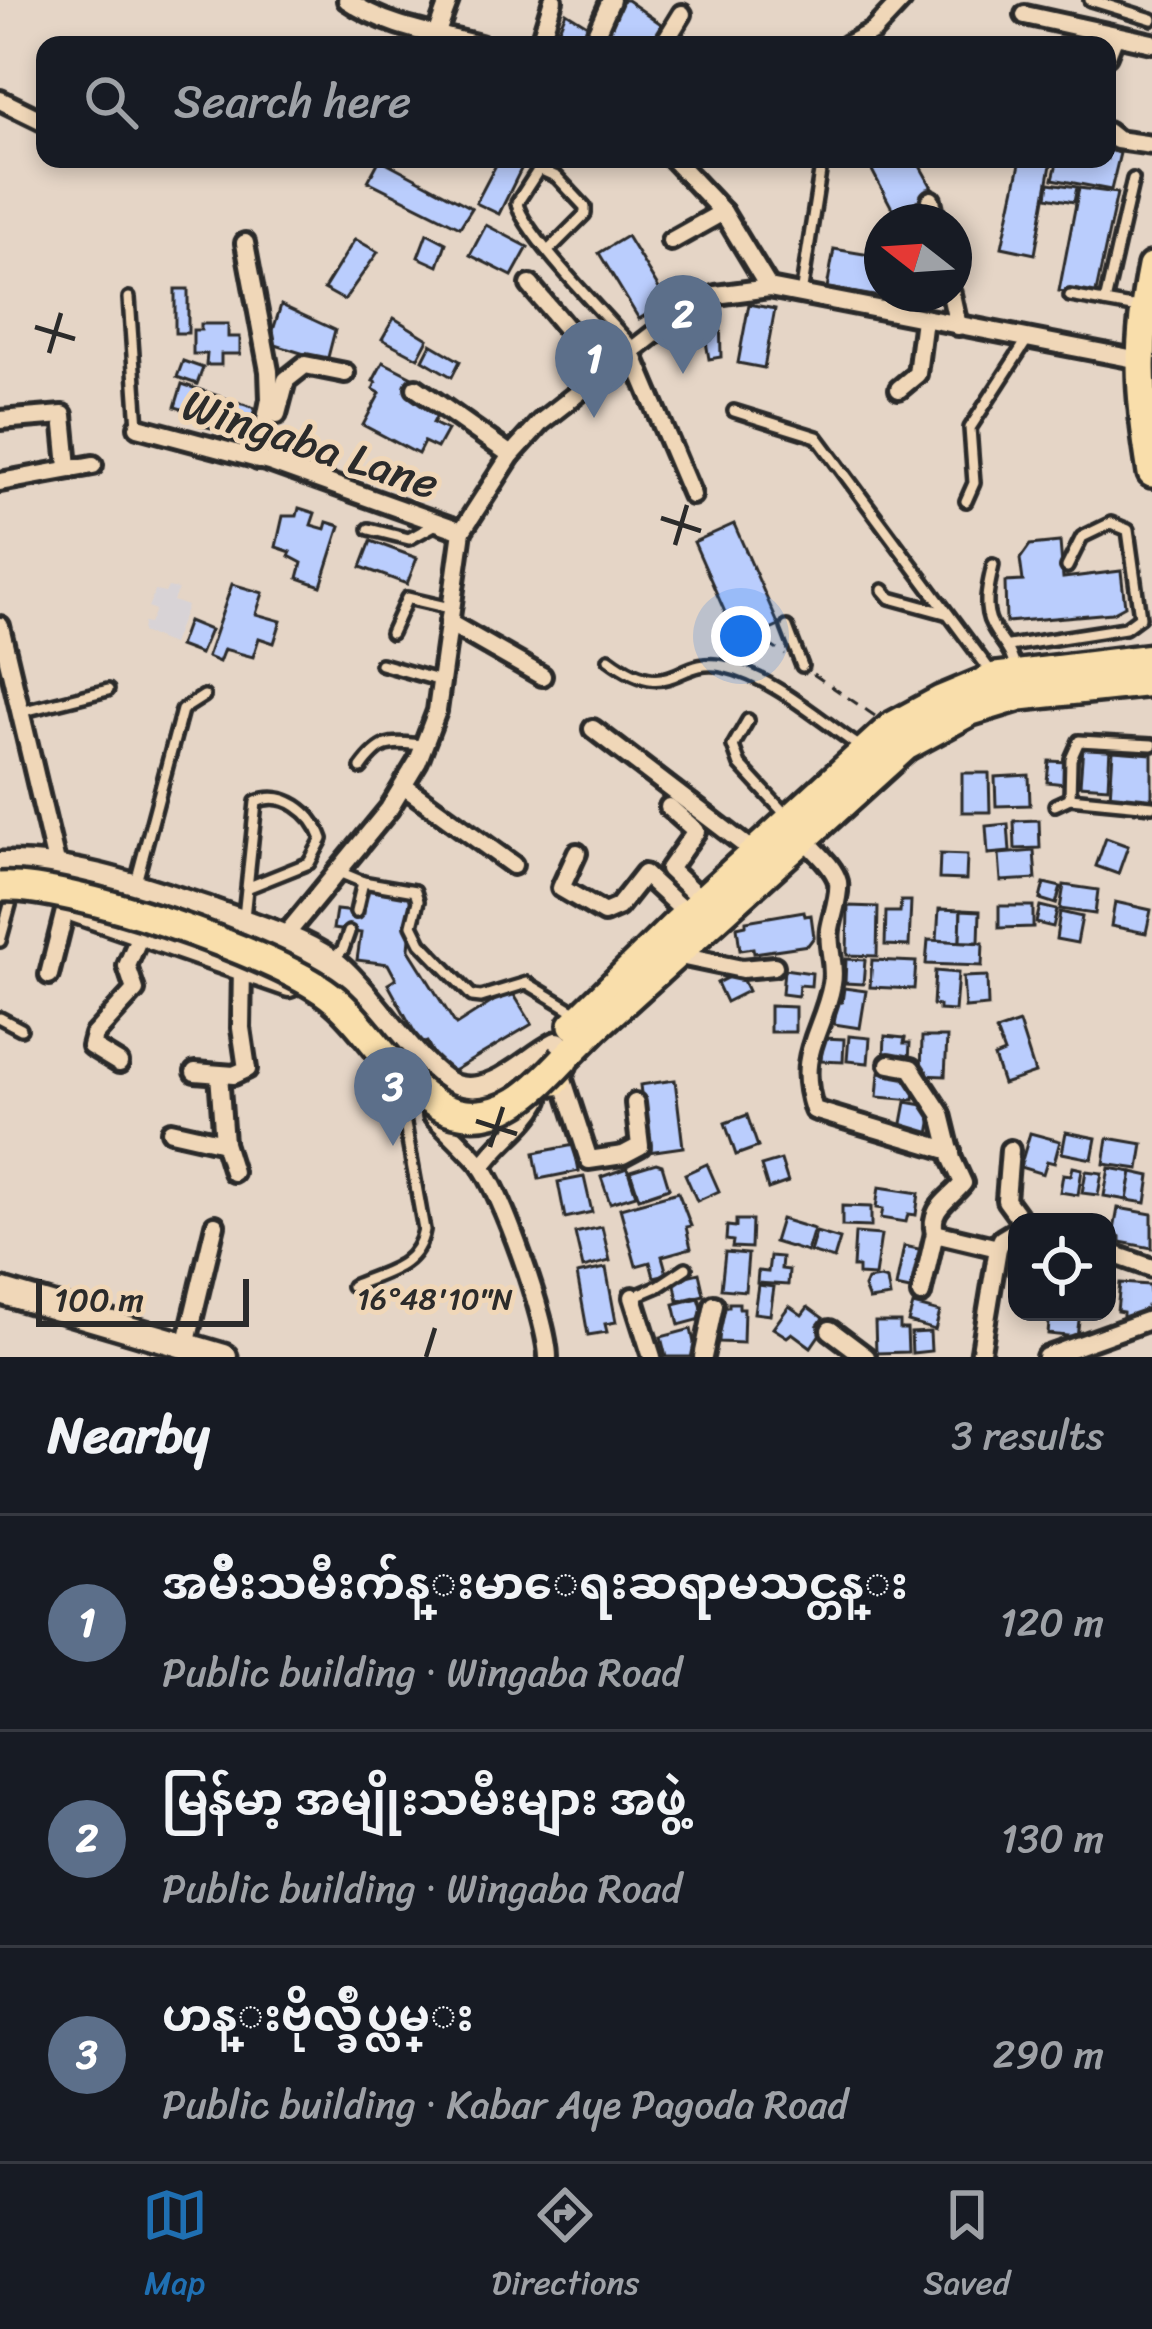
<!DOCTYPE html>
<html lang="en">
<head>
<meta charset="utf-8">
<style>
	:root { --surface:#171b24; --page:#242831; --text:#f1f3f6; --muted:#9ea1a6; --line:#363941; --accent:#1f6fb2 }
	body { margin:0; font-family:Sriracha,"Noto Sans Myanmar",sans-serif; background:var(--page); color:var(--text) }
	.controls { position:absolute; right:36px; bottom:36px; display:grid; overflow:hidden; border-radius:24px; box-shadow:0 6px 18px #0003 }
	.controls button { width:108px; height:108px; display:grid; place-items:center; padding:0; border:0; border-bottom:3px solid var(--line); background:var(--surface); color:var(--text); font:60px sans-serif }
	.compass { position:absolute; left:864px; top:204px; width:108px; height:108px; border-radius:50%; background:var(--surface); box-shadow:0 6px 18px #0003; rotate:287deg }
	.scale { position:absolute; left:36px; bottom:30px; width:213px; box-sizing:border-box; padding-left:12px; border:6px solid #2b2b2b; border-top:0; font-size:33px; line-height:42px; white-space:nowrap; color:#2b2b2b; -webkit-text-stroke:9px #f0d7b8; paint-order:stroke }
	.you { position:absolute; left:741px; top:636px; width:42px; height:42px; margin:-30px; border:9px solid #fff; border-radius:50%; background:#1a73e8; box-shadow:0 0 0 18px #1a73e833 }
	.badge { display:grid; place-items:center; width:78px; height:78px; border-radius:50%; background:var(--accent); color:#fff; font-size:39px; font-weight:700 }
	.pin { position:absolute; translate:-50% -99px; filter:drop-shadow(0 3px 6px #0008) }
	.pin::after { content:''; position:absolute; top:63px; width:42px; height:36px; background:inherit; clip-path:polygon(0 0,100% 0,50% 100%) }
	.list { margin:0; padding:0; list-style:none }
	h2 { display:flex; justify-content:space-between; align-items:center; height:156px; margin:0; padding:0 48px; font-size:51px }
	h2 small { font-size:39px; font-weight:400; color:var(--muted) }
	.list li { display:grid; grid-template-columns:78px 1fr auto; gap:36px; align-items:center; box-sizing:border-box; height:216px; padding:0 48px; border-top:3px solid var(--line) }
	.list b { display:block; font-size:45px; white-space:nowrap }
	.list p { margin:0; font-size:39px; white-space:nowrap; color:var(--muted) }
	.list em { font-size:39px; font-style:normal; color:var(--muted) }
	.icon { flex:none; width:66px; height:66px; fill:none; stroke:currentColor; stroke-width:2; stroke-linecap:round; stroke-linejoin:round }
	.map { position:relative; flex:none; width:1152px; height:1357px; overflow:hidden }
	.search { position:absolute; background:var(--surface); box-shadow:0 6px 18px #0003; left:36px; right:36px; top:36px; height:132px; display:flex; align-items:center; gap:30px; box-sizing:border-box; padding:0 42px; border-radius:24px; color:var(--muted); font-size:45px }
	.sheet { height:804px; background:var(--surface) }
	nav { display:flex; justify-content:space-around; align-items:center; box-sizing:border-box; height:168px; border-top:3px solid var(--line); background:var(--surface); font-size:33px; color:var(--muted) }
	nav a { display:grid; justify-items:center; gap:6px }
	nav .on { color:var(--accent) }
	.map>svg:first-child { display:block }
	.built { fill:#d8d3d6 }
	.building { fill:#bacdfd; stroke:#2b2b2b; stroke-width:3 }
	.lines { fill:none; stroke-linecap:round; stroke-linejoin:round }
	.service-casing { stroke:#2b2b2b; stroke-width:18 }
	.minor-casing { stroke:#2b2b2b; stroke-width:26 }
	.secondary-casing { stroke:#2b2b2b; stroke-width:33 }
	.primary-casing { stroke:#2b2b2b; stroke-width:36 }
	.path { stroke:#2b2b2b; stroke-width:3; stroke-dasharray:12 9; stroke-linecap:butt }
	.service { stroke:#f0d7b8; stroke-width:9 }
	.minor { stroke:#f0d7b8; stroke-width:16 }
	.secondary { stroke:#f0d7b8; stroke-width:24 }
	.primary { stroke:#f9deab; stroke-width:27 }
	.primary-bridge-casing { stroke:#2b2b2b; stroke-width:36; stroke-linecap:butt }
	.primary-bridge { stroke:#f9deab; stroke-width:27 }
	.ticks { fill:none; stroke:#2b2b2b; stroke-width:4.5 }
	.labels { text-anchor:middle; stroke-width:10; stroke-linejoin:round; paint-order:stroke }
	.street-label { font-size:45px; fill:#2b2b2b; stroke:#f0d7b8 }
	.ticks-label { font-size:30px; text-anchor:middle; fill:#2b2b2b; stroke:#f0d7b8; stroke-width:10; stroke-linejoin:round; paint-order:stroke }
</style>
</head>
<body>
<div class="map">
<svg width="1152" height="1357" viewBox="0 0 1152 1357">
	<rect width="100%" height="100%" fill="#e5d5c6"/>
	<filter id="ink" filterUnits="userSpaceOnUse"><feTurbulence type="fractalNoise" baseFrequency=".00833" numOctaves="2"/><feDisplacementMap in="SourceGraphic" scale="24" xChannelSelector="R" yChannelSelector="G"/><feConvolveMatrix kernelMatrix="1 2 1 2 8 2 1 2 1" color-interpolation-filters="sRGB"/></filter>
	<g filter="url(#ink)">
		<path class="built" d="M168,587L178,589L173,601L187,606L172,644L142,632L143,623L149,624L155,610L148,607L155,591L165,593Z"/>
		<g class="building">
			<path d="M620,0H627L664,26L653,45H598Z"/>
			<path d="M566,12L592,28L582,45H567L556,36Z"/>
			<path d="M1107,150L1120,153L1111,190L1053,179L1058,159H1107Z"/>
			<path d="M380,159L472,208L460,227L368,181Z"/>
			<path d="M499,159H526L499,214L476,203Z"/>
			<path d="M866,159H916L934,191L895,214Z"/>
			<path d="M1021,159H1052L1035,254L1002,247Z"/>
			<path d="M1049,183L1077,187L1074,202L1047,197Z"/>
			<path d="M1079,188L1117,193L1095,297L1059,291Z"/>
			<path d="M486,225L528,247L512,276L470,255Z"/>
			<path d="M427,233L446,243L438,266L418,257Z"/>
			<path d="M627,236L667,302L639,319L599,253Z"/>
			<path d="M355,239L378,252L344,300L324,289Z"/>
			<path d="M834,249L882,257V294H918L916,303L827,288Z"/>
			<rect x="175" y="289" width="13" height="44"/>
			<path d="M749,304L775,309L764,368L738,363Z"/>
			<path d="M281,305L335,330L327,361L269,343Z"/>
			<path d="M701,313L720,314L721,357L709,359Z"/>
			<path d="M394,318L428,339L418,358L382,339Z"/>
			<path d="M201,324H228V337H240V354H221V365H206L207,354H193V330H201Z"/>
			<path d="M431,344L460,361L452,377L423,360Z"/>
			<path d="M183,361L203,368L197,384L177,377Z"/>
			<path d="M383,362L412,377L406,390L441,408L433,423L447,430L437,448L424,442L418,454L363,425L380,393L373,389L376,382L373,381Z"/>
			<path d="M182,384L255,408L248,430L221,421L218,430L200,425L203,415L175,407Z"/>
			<path d="M299,508L315,513L311,525L325,529L327,522L340,526L321,586L298,578L302,563L289,556L291,552L276,547L283,516H297Z"/>
			<path d="M734,524L779,626L739,644L694,542Z"/>
			<path d="M371,541L417,558L407,584L361,567Z"/>
			<path d="M1060,542L1063,578L1121,571L1125,606L1112,613L1006,622L1005,582L1023,581L1020,559L1030,545Z"/>
			<path d="M232,584L263,593L256,614L281,621L274,643L259,638L253,657L224,649L219,662L207,657Z"/>
			<path d="M188,621L210,630L200,654L179,646Z"/>
			<path d="M1083,746L1110,747L1108,787L1080,785Z"/>
			<path d="M1113,751L1152,754V800L1110,798Z"/>
			<path d="M1049,761L1067,762L1065,784L1047,782Z"/>
			<path d="M962,773H989L990,812H962Z"/>
			<path d="M1029,775L1030,805L996,806L995,777Z"/>
			<path d="M1039,820L1040,848L1015,849L1014,821Z"/>
			<path d="M1008,824L1010,852L988,854L986,826Z"/>
			<path d="M1106,838L1128,846L1118,874L1096,866Z"/>
			<path d="M1034,851L1036,879L1001,881L999,854Z"/>
			<path d="M940,854L967,855L966,880L939,879Z"/>
			<path d="M1044,883L1061,887L1056,904L1040,899Z"/>
			<path d="M1064,885L1098,890L1095,914L1060,909Z"/>
			<path d="M367,890L413,897L409,950L456,1025L511,990L532,1024L445,1076L427,1042L421,1044L388,984L396,979L388,964L357,960L361,933L333,929L336,910L364,913Z"/>
			<path d="M901,901H911L909,946L885,945L886,912H900Z"/>
			<path d="M1115,902L1151,910L1146,933L1111,926Z"/>
			<path d="M848,906L878,907L877,956L847,955Z"/>
			<path d="M999,906H1033V927L999,928Z"/>
			<path d="M1040,906L1057,910L1053,927L1036,923Z"/>
			<path d="M939,909L961,910L960,942L937,940Z"/>
			<path d="M961,910L980,911L979,942H960Z"/>
			<path d="M804,911L805,916L811,915L814,937L808,945L754,953L753,948L740,950L737,927L746,925V921Z"/>
			<path d="M1060,912L1082,917L1077,943L1056,939Z"/>
			<path d="M928,940L983,943L982,966L926,964Z"/>
			<path d="M846,959L865,960L863,984L845,983Z"/>
			<path d="M872,960L916,962L914,989L870,987Z"/>
			<path d="M784,969L812,973L811,986L799,985L798,996L782,994Z"/>
			<path d="M935,971L958,973L955,1011L939,1010V1006L933,1005Z"/>
			<path d="M739,972L748,991L726,1002L717,983Z"/>
			<path d="M987,976L988,1006L965,1008L963,977Z"/>
			<path d="M844,988L866,991L860,1028L834,1024L837,1002H842Z"/>
			<path d="M770,1006L795,1007V1032H770Z"/>
			<path d="M1019,1023L1035,1073L1003,1084L994,1057L1004,1053L996,1031Z"/>
			<path d="M849,1036L870,1038L868,1063L847,1061Z"/>
			<path d="M885,1036L905,1038L904,1043H910L909,1060L884,1058Z"/>
			<path d="M922,1037H947L945,1076L921,1075Z"/>
			<path d="M823,1038L844,1039L843,1062L821,1061Z"/>
			<path d="M879,1073L916,1076L914,1100L877,1097Z"/>
			<path d="M675,1080L683,1147L648,1152L640,1085Z"/>
			<path d="M906,1102L934,1107L929,1134L924,1133L923,1138L900,1134Z"/>
			<path d="M747,1115L758,1147L736,1155L725,1123Z"/>
			<path d="M1066,1132L1096,1138L1092,1159L1062,1153Z"/>
			<path d="M1030,1133L1060,1141L1054,1163L1047,1161L1043,1174L1020,1167Z"/>
			<path d="M1108,1138L1143,1144L1139,1169L1104,1164Z"/>
			<path d="M574,1145L579,1171L539,1179L534,1153Z"/>
			<path d="M781,1160L788,1182L768,1189L761,1166Z"/>
			<path d="M656,1163L662,1165L669,1188L639,1198L630,1171Z"/>
			<path d="M707,1164L719,1191L697,1201L685,1174Z"/>
			<path d="M1073,1167L1082,1169L1078,1195L1060,1192L1063,1174L1071,1175Z"/>
			<path d="M627,1168L636,1195L610,1203L601,1177Z"/>
			<path d="M1109,1168L1132,1172L1127,1200L1104,1196Z"/>
			<path d="M1086,1171L1102,1173L1098,1195L1082,1193Z"/>
			<path d="M1132,1172L1150,1176L1146,1203L1127,1200Z"/>
			<path d="M584,1177L592,1212L565,1218L558,1182Z"/>
			<path d="M879,1187L919,1193L916,1215L908,1214L906,1222L881,1218L883,1209L876,1208Z"/>
			<path d="M678,1192L691,1226L686,1227L691,1248L662,1256L667,1274L654,1277L650,1262L636,1266L620,1208Z"/>
			<path d="M842,1206L871,1207V1227L842,1226Z"/>
			<path d="M1118,1208L1152,1214V1248L1120,1242V1237L1113,1236Z"/>
			<path d="M781,1219L814,1229L807,1252L774,1242Z"/>
			<path d="M736,1220H752L751,1248L732,1247L733,1241L726,1240L727,1226L736,1227Z"/>
			<path d="M602,1227L610,1261L583,1268L575,1233Z"/>
			<path d="M816,1232L840,1239L834,1259L810,1252Z"/>
			<path d="M855,1233L881,1235L875,1276L858,1275V1267H853Z"/>
			<path d="M904,1246L928,1251L919,1292L896,1287Z"/>
			<path d="M725,1252L748,1254L745,1291L721,1289Z"/>
			<path d="M770,1256L782,1257L781,1269L789,1270L788,1285L757,1283L758,1271L768,1272Z"/>
			<path d="M606,1268L616,1322L605,1324L607,1332L588,1335L577,1274Z"/>
			<path d="M699,1273L704,1295L678,1301L674,1279Z"/>
			<path d="M880,1278L887,1280L890,1297L869,1300L864,1287L867,1280Z"/>
			<path d="M1120,1283L1149,1285L1152,1305L1147,1306V1315L1140,1314V1320L1123,1318V1312L1117,1311Z"/>
			<path d="M758,1285L774,1287L770,1315L754,1313Z"/>
			<path d="M699,1298L705,1318L679,1325L674,1304Z"/>
			<path d="M729,1303H739V1308H744L743,1343L719,1342L720,1307H729Z"/>
			<path d="M913,1305L940,1312L935,1330L908,1322Z"/>
			<path d="M789,1306L802,1315L808,1307L823,1318L818,1325L824,1328L811,1347L792,1333L787,1337L773,1328Z"/>
			<path d="M1050,1312H1080L1077,1337L1048,1334Z"/>
			<path d="M875,1322H900V1329H907L908,1352L876,1353Z"/>
			<path d="M691,1329L697,1357H666L661,1337Z"/>
			<path d="M930,1332L931,1351L912,1353L911,1333Z"/>
		</g>
		<g class="lines">
			<g class="service-casing">
				<g id="service">
					<path d="M1090,0L1152,19"/>
					<path d="M549,250L585,214V207L557,177L539,169L517,203C521,231 611,322 635,349"/>
					<path d="M801,295L822,159"/>
					<path d="M1070,296L1138,308"/>
					<path d="M129,298L138,427"/>
					<path d="M1105,302L1133,179"/>
					<path d="M734,411L817,437L992,673"/>
					<path d="M966,501L974,483L970,428L1027,340"/>
					<path d="M369,529L409,539L436,524"/>
					<path d="M993,565C989,584 982,607 992,625C1001,643 1012,649 1015,670"/>
					<path d="M883,590L890,598L945,613"/>
					<path d="M787,627L802,666"/>
					<path d="M391,633L407,598L450,608"/>
					<path d="M1009,646L1125,628L1140,617L1128,530L1111,523L1082,537L1067,567"/>
					<path d="M609,659C672,706 676,656 723,666C773,677 818,719 860,747"/>
					<path d="M381,664L441,681"/>
					<path d="M20,712L108,690"/>
					<path d="M748,720L733,746L740,765L788,817"/>
					<path d="M361,768C382,739 390,742 424,745"/>
					<path d="M1070,798L1071,759L1079,741L1152,745"/>
					<path d="M1055,805L1070,798L1152,806"/>
					<path d="M339,872L363,882L415,891L418,901L412,925L421,943L472,996L481,997L527,983L577,1013"/>
					<path d="M135,886L182,710L204,696"/>
					<path d="M356,912L363,882"/>
					<path d="M244,917L256,802C284,789 313,813 322,839L309,863L249,887"/>
					<path d="M0,941L13,894"/>
					<path d="M334,958L343,949L349,932"/>
					<path d="M0,1018L21,1029"/>
					<path d="M352,1286C384,1272 417,1268 424,1230L398,1085"/>
					<path d="M633,1297L659,1286L686,1268"/>
				</g>
			</g>
			<g class="minor-casing">
				<g id="minor">
					<path d="M347,0C388,28 433,33 480,45"/>
					<path d="M1025,15L1152,43"/>
					<path d="M436,35L449,0"/>
					<path d="M539,45L553,0"/>
					<path d="M591,45L611,0"/>
					<path d="M663,45L682,14"/>
					<path d="M847,45L873,31L902,0"/>
					<path d="M1107,55L1115,35"/>
					<path d="M0,100L45,122"/>
					<path d="M1107,132L1117,140L1152,145"/>
					<path d="M673,159L723,212L769,288"/>
					<path d="M931,200L936,222"/>
					<path d="M671,241L723,212"/>
					<path d="M245,243L269,371L270,399L258,460"/>
					<path d="M530,285L603,372"/>
					<path d="M951,294L958,326"/>
					<path d="M631,351L692,495"/>
					<path d="M416,388L511,455"/>
					<path d="M899,389L917,374L924,319"/>
					<path d="M277,414L286,380L305,365L345,373"/>
					<path d="M0,420L63,415L68,467"/>
					<path d="M138,427L269,462L462,531"/>
					<path d="M0,482L93,465"/>
					<path d="M449,623L542,676"/>
					<path d="M0,626L57,867"/>
					<path d="M593,729L754,852"/>
					<path d="M405,787L513,865"/>
					<path d="M669,807L696,831L669,869L708,906"/>
					<path d="M804,838C814,850 834,866 838,882C840,895 832,916 830,929C827,948 836,963 832,984C823,1033 795,1053 814,1110L951,1151"/>
					<path d="M577,853L561,888L604,913L618,907L644,874L687,914"/>
					<path d="M284,937L389,809L418,761L437,711L462,531L511,455L541,422L685,310L716,295L769,288L1145,361"/>
					<path d="M675,955L742,969L774,966"/>
					<path d="M49,975L66,907"/>
					<path d="M119,1063L91,1046L94,1035L135,990L127,966L142,930"/>
					<path d="M889,1064L911,1068L941,1114L952,1159L963,1183C951,1199 928,1208 935,1233"/>
					<path d="M195,1072L234,1075L247,1069L241,1028L242,967"/>
					<path d="M561,1074L589,1160L623,1155L640,1146L635,1103"/>
					<path d="M433,1116C448,1131 465,1147 479,1163C502,1192 547,1320 548,1357"/>
					<path d="M171,1131L224,1143L219,1074"/>
					<path d="M224,1143L233,1172"/>
					<path d="M1010,1150L1006,1200L1022,1222"/>
					<path d="M482,1167C499,1141 525,1127 539,1100"/>
					<path d="M1107,1252L1152,1268"/>
					<path d="M921,1294L935,1233L998,1248"/>
					<path d="M633,1297L652,1357"/>
					<path d="M830,1330L866,1357"/>
					<path d="M186,1346L215,1225"/>
					<path d="M703,1357L714,1305"/>
					<path d="M980,1357L998,1248L1002,1239L1017,1230"/>
					<path d="M1046,1357L1152,1319"/>
				</g>
			</g>
			<g class="secondary-casing">
				<g id="secondary">
					<path d="M0,865C74,863 144,889 213,912C252,926 296,938 331,962C368,988 422,1082 459,1089C497,1096 526,1061 557,1045"/>
					<path d="M73,909L289,984"/>
					<path d="M0,1291L224,1357"/>
				</g>
			</g>
			<g class="primary-casing">
				<g id="primary">
					<path d="M1152,267C1136,346 1139,393 1152,473"/>
					<path d="M573,1025L677,923L891,727L941,700L996,677L1152,658"/>
					<path d="M556,1081L564,1059L596,1027L906,746L971,711L1020,696L1152,682"/>
				</g>
			</g>
			<g class="path">
				<path d="M767,643L785,655"/>
				<path d="M813,674L875,716"/>
			</g>
			<use href="#service" class="service"/>
			<use href="#minor" class="minor"/>
			<use href="#secondary" class="secondary"/>
			<use href="#primary" class="primary"/>
			<g class="primary-bridge-casing">
				<path id="primary-bridge" d="M0,887C67,882 274,953 329,995C370,1026 405,1099 455,1112C502,1124 535,1090 564,1059"/>
			</g>
			<use href="#primary-bridge" class="primary-bridge"/>
		</g>
	</g>
	<path class="ticks" d="M35,327L75,339M49,353L61,313M661,518L701,531M675,545L687,505M476,1121L517,1134M490,1147L503,1107M426,1357L435,1328"/>
	<g class="labels">
		<g class="street-label">
			<text transform="translate(311 443) rotate(18)" y="16">Wingaba Lane</text>
		</g>
	</g>
	<g class="ticks-label">
		<text x="435" y="1309">16°48'10"N</text>
	</g>
</svg>
<div class="controls">
<button><svg class="icon" aria-label="locate" viewBox="0 0 24 24"><circle cx="12" cy="12" r="6"/><path d="M12 2v4M12 18v4M2 12h4M18 12h4"/></svg></button>
</div>
<svg class="compass" viewBox="-18 -18 36 36"><path d="M0-13l5 13h-10z" fill="#e53935"/><path d="M0 13l5-13h-10z" fill="#9ea1a6"/></svg>
<div class="scale">100 m</div>
<div class="you"></div>
<div class="pin badge" style="left:594px;top:418px;background:#5c6f8a">1</div>
<div class="pin badge" style="left:683px;top:374px;background:#5c6f8a">2</div>
<div class="pin badge" style="left:393px;top:1146px;background:#5c6f8a">3</div>
<div class="search"><svg class="icon" aria-label="search" viewBox="0 0 24 24"><circle cx="10" cy="10" r="6"/><path d="M15 15l6 6"/></svg>Search here</div>
</div>
<section class="sheet">
<h2>Nearby<small>3 results</small></h2>
<ul class="list">
<li><span class="badge" style="background:#5c6f8a">1</span><div><b>အမ်ိဳးသမီးက်န္းမာေရးဆရာမသင္တန္း</b><p>Public building · Wingaba Road</p></div><em>120 m</em></li>
<li><span class="badge" style="background:#5c6f8a">2</span><div><b>မြန်မာ့ အမျိုးသမီးများ အဖွဲ့</b><p>Public building · Wingaba Road</p></div><em>130 m</em></li>
<li><span class="badge" style="background:#5c6f8a">3</span><div><b>ဟန္းဗိုလ္ခ်ဳပ္လမ္း</b><p>Public building · Kabar Aye Pagoda Road</p></div><em>290 m</em></li>
</ul>
</section>
<nav>
<a class="on"><svg class="icon" aria-label="map" viewBox="0 0 24 24"><path d="M3 6l6-2 6 2 6-2v14l-6 2-6-2-6 2zM9 4v14M15 6v14"/></svg>Map</a>
<a><svg class="icon" aria-label="directions" viewBox="0 0 24 24"><path d="M12 3l9 9-9 9-9-9zM9 14v-3h6M13 9l2 2-2 2"/></svg>Directions</a>
<a><svg class="icon" aria-label="saved" viewBox="0 0 24 24"><path d="M7 4h10v16l-5-4-5 4z"/></svg>Saved</a>
</nav>
</body>
</html>
